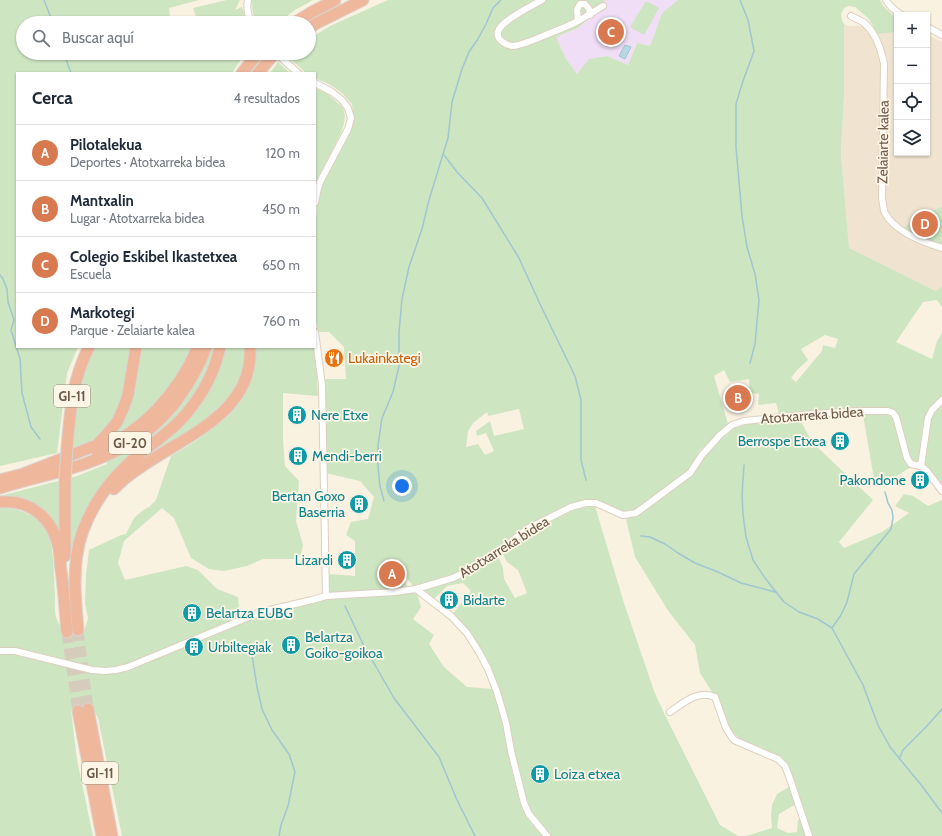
<!DOCTYPE html>
<html lang="es">
<head>
<meta charset="utf-8">
<style>
	:root { --surface:#fff; --page:#f2f2f3; --text:#1f2937; --muted:#747a83; --line:#e0e1e3; --accent:#d97950 }
	body { margin:0; font-family:Cabin,sans-serif; background:var(--page); color:var(--text) }
	.controls { position:absolute; right:12px; top:12px; display:grid; overflow:hidden; border-radius:0px; box-shadow:0 1px 3px #0004 }
	.controls button { width:36px; height:36px; display:grid; place-items:center; padding:0; border:0; border-bottom:1px solid var(--line); background:var(--surface); color:var(--text); font:20px sans-serif }
	.you { position:absolute; left:402px; top:486px; width:14px; height:14px; margin:-10px; border:3px solid #fff; border-radius:50%; background:#1a73e8; box-shadow:0 0 0 6px #1a73e833 }
	.badge { display:grid; place-items:center; width:26px; height:26px; border-radius:50%; background:var(--accent); color:#fff; font-size:13px; font-weight:700 }
	.pin { position:absolute; translate:-50% -50%; border:2px solid #fff; box-shadow:0 1px 4px #0006 }
	.list { margin:0; padding:0; list-style:none }
	h2 { display:flex; justify-content:space-between; align-items:center; height:52px; margin:0; padding:0 16px; font-size:17px }
	h2 small { font-size:13px; font-weight:400; color:var(--muted) }
	.list li { display:grid; grid-template-columns:26px 1fr auto; gap:12px; align-items:center; box-sizing:border-box; height:56px; padding:0 16px; border-top:1px solid var(--line) }
	.list b { display:block; font-size:15px; white-space:nowrap }
	.list p { margin:0; font-size:13px; white-space:nowrap; color:var(--muted) }
	.list em { font-size:13px; font-style:normal; color:var(--muted) }
	.icon { flex:none; width:22px; height:22px; fill:none; stroke:currentColor; stroke-width:2; stroke-linecap:round; stroke-linejoin:round }
	.map { position:relative; flex:none; width:942px; height:836px; overflow:hidden }
	.search { position:absolute; background:var(--surface); box-shadow:0 1px 3px #0004; left:16px; top:16px; width:300px; height:44px; display:flex; align-items:center; gap:10px; box-sizing:border-box; padding:0 14px; border-radius:22px; color:var(--muted); font-size:15px }
	.panel { position:absolute; background:var(--surface); box-shadow:0 1px 3px #0004; left:16px; top:72px; width:300px; height:276px; border-radius:0px }
	.map>svg:first-child { display:block }
	.residential { fill:#f0e4d0 }
	.education { fill:#efdef5 }
	.green { fill:#cde5c1; fill-rule:evenodd }
	.water { fill:#b8d8e1; stroke:#9fc6d1 }
	.lines { fill:none; stroke-linecap:round; stroke-linejoin:round }
	.stream { stroke:#9fc6d1; stroke-width:1.5 }
	.highway-tunnel { stroke:#d6ccbb; stroke-width:11; stroke-dasharray:11 5.5; stroke-linecap:butt }
	.street-casing { stroke:#ddcfbe; stroke-width:8 }
	.highway-casing { stroke:#d9d4d0; stroke-width:13 }
	.street { stroke:#fff; stroke-width:6 }
	.highway { stroke:#efb89d; stroke-width:11 }
	.highway-bridge-casing { stroke:#d9d4d0; stroke-width:13; stroke-linecap:butt }
	.highway-bridge { stroke:#efb89d; stroke-width:11 }
	.labels { text-anchor:middle; stroke-width:3.5; stroke-linejoin:round; paint-order:stroke }
	.shield { fill:#fdf6e6; stroke:#998979; stroke-width:1 }
	.shield-label { font-size:13px; font-weight:bold; fill:#6e5a4a }
	.street-label { font-size:14px; fill:#6e5a4a; stroke:#fdf6e6 }
	.food-label { font-size:14px; fill:#c56008; stroke:#fdf6e6; text-anchor:start }
	.culture-label { font-size:14px; fill:#0d838f; stroke:#fdf6e6; text-anchor:start }
</style>
</head>
<body>
<div class="map">
<svg width="942" height="836" viewBox="0 0 942 836">
	<rect width="100%" height="100%" fill="#f9f2e1"/>
	<path class="residential" d="M844,24L849,26H861L878,34L897,32V153H927V34L942,42V286L936,291L849,248L841,154L844,95Z"/>
	<path class="education" d="M605,0H678L662,13L650,46L636,44L628,65L607,56L590,59L577,74L566,59L556,37L578,28L595,14Z"/>
	<g class="green">
		<path d="M0,0H199L169,8L170,17H161V23H23V53H245L232,73H17V347H78L67,373L57,453L0,466Z"/>
		<path d="M227,0H240L235,10L242,7L247,23H198L193,8Z"/>
		<path d="M252,0H313L293,11L279,23H256C253,15 252,9 252,0Z"/>
		<path d="M388,0H605L595,14L578,28L556,37L566,59L577,74L589,59L607,56L628,65L637,43L650,46L662,13L678,0H880L883,6L897,19V32L878,34L868,18L855,7L848,6L844,8L841,14L842,20L844,24V95L841,154L849,248L936,291L942,286V307L937,300L923,302L896,342L932,359L937,341L942,333V397C937,403 931,407 927,413C921,422 921,448 919,459L917,463L886,483L874,479L862,409L779,415L776,403L758,405L759,394L750,393L749,379L730,382L724,370L714,376L728,424L700,450L689,471L636,511L624,514L585,502L524,530L484,561L454,576L413,586L392,558L381,568L391,582L404,581L408,587L390,590L329,593V574L355,576V541L346,535L351,522L368,519L374,497L360,481L326,473L324,379H346L344,347L329,332H318L315,316V230L318,196L323,181L341,149L354,121L352,104L342,93L329,84L315,78V73H306L286,55L289,53H309V39L330,26ZM825,335L838,339L835,348L823,345L822,351L796,382L791,378L797,370L808,360L801,349ZM519,409L524,429L494,436L490,421L476,431L477,436L486,433L494,451L485,455L478,444L466,447L468,431L473,423L487,412L488,416Z"/>
		<path d="M646,1L659,8L644,35L630,27Z"/>
		<path d="M278,62L290,73H270Z"/>
		<path d="M315,88L328,94L343,108L345,116L344,123L341,133L317,180L315,186Z"/>
		<path d="M942,207V245L921,238L903,228L924,214Z"/>
		<path d="M94,347H245V364L241,380L219,410L188,433L135,465L124,461C107,479 91,497 81,520C78,529 76,540 73,550H70V529L59,531L48,515L0,498V496L77,476L107,464L96,437L84,446L72,451C76,416 77,379 94,347Z"/>
		<path d="M255,347H314L316,363L318,396L283,393V441L285,466L299,481L296,521L303,545L301,554L295,559H263L247,566L224,571L209,569L191,558L174,518L162,508L124,541L118,563L125,580L186,566L198,570L217,589L238,597L240,619L127,665L108,668L92,667L52,656L16,648H0V507C23,508 46,519 51,543C54,560 54,578 55,595C55,603 54,613 57,620C59,624 62,629 64,633L84,632L88,618L85,604L86,575L89,550L121,535L126,534L134,518L142,511L149,507L156,500L171,456L197,440L227,417L244,395L253,375L256,354Z"/>
		<path d="M942,402V488L924,464L930,418L935,410Z"/>
		<path d="M799,418L812,442L873,500L839,542L844,548L882,532L909,513L895,506L904,494L913,496L928,506L942,500V836H811L787,763L782,757L740,739L730,729L717,696L712,692L700,673L695,645L669,612L635,557L626,519L638,515L691,475L712,448L732,429L748,424Z"/>
		<path d="M585,506H595L623,600L654,691L664,713L720,825L738,836H549L530,813L525,799L490,669L452,615L471,591L463,583L447,586L433,600L420,589L498,556L503,568L504,579L515,598L527,593L518,570L507,562L502,552C507,548 511,543 516,539C536,524 563,514 585,506Z"/>
		<path d="M411,591L417,593L421,607L413,619L434,635L429,644L444,667L467,687L493,689L503,723L510,762L520,803L527,818L542,836H122L98,718L91,707L71,710L77,760L93,836H0V655H15L90,673L114,674L128,671L219,631L274,611L327,598Z"/>
		<path d="M789,787L796,804L779,814L777,828L788,833L797,832L798,820L801,819L806,836H746L772,828L771,816L772,805L777,794Z"/>
	</g>
	<path class="water" d="M625,45L631,47L625,59L619,56Z"/>
	<g class="lines">
		<g class="stream">
			<path d="M44,0L53,23"/>
			<path d="M740,0L748,20L754,51L743,81L736,104V147L742,216L747,247L755,274L759,300L755,344L750,363"/>
			<path d="M64,53L68,65L71,73"/>
			<path d="M444,155L457,172L482,198L519,258L539,302L575,376L581,400V460L586,480"/>
			<path d="M0,275L3,279L7,289L8,302L14,320L11,330L20,359L22,393L31,427L40,439"/>
			<path d="M744,465L742,495L743,514L746,537L753,560L765,578L784,602L799,612L818,619L832,628L863,685L878,725L890,747L922,786L942,813"/>
			<path d="M384,501L380,486L378,467V445L382,418L393,392L399,366V332L402,299L409,267L422,229L429,200L448,138L452,102L462,69L469,52L478,39L486,24L493,8L501,0"/>
			<path d="M641,536L650,537L665,544L678,553L695,563L718,572L741,583L775,592"/>
			<path d="M345,606L364,646L394,698L439,757L457,800L475,836"/>
			<path d="M832,628L841,615L847,602L854,574L891,529L893,518L892,510L888,503L885,492"/>
			<path d="M252,655L257,687L262,709L272,730L289,754L295,772L288,806L281,825L279,836"/>
			<path d="M899,759L903,750L927,726L942,709"/>
		</g>
		<g class="highway-tunnel">
			<path d="M78,630L88,709"/>
			<path d="M67,632L78,711"/>
		</g>
		<g class="street-casing">
			<g id="street">
				<path d="M248,0C246,8 248,15 251,23"/>
				<path d="M542,0C532,6 500,21 498,32C496,40 507,46 514,46C524,44 534,40 543,36C553,32 564,28 574,23C584,18 593,12 603,6"/>
				<path d="M886,0C890,7 895,11 902,15"/>
				<path d="M851,16C855,18 859,20 863,22C876,32 881,49 884,64L882,198C883,203 883,209 885,213C895,232 922,242 942,248"/>
				<path d="M578,21L577,10L580,4H585L589,9L590,15"/>
				<path d="M927,27L942,35"/>
				<path d="M276,53L298,73"/>
				<path d="M315,83L332,92L342,100L348,108L351,118L348,129L320,182L317,192L315,203"/>
				<path d="M315,332L322,385L326,596"/>
				<path d="M921,466L928,418L932,410L942,400"/>
				<path d="M921,466L927,471L942,491"/>
				<path d="M416,589L451,616L467,633L479,652L488,669L497,692L506,723L511,751L524,803L529,814L547,836"/>
				<path d="M0,651H15L92,670L105,671L116,670L128,667L261,612L312,600L326,596L395,592L416,589L453,578L485,562L527,529L571,507L586,503H596L623,515L636,513L690,473L702,455L720,435L732,425L744,421L802,415L858,411H888L893,413L896,417L907,458L911,464L921,466"/>
				<path d="M670,712C683,703 699,689 715,697L726,728L731,736L734,740L743,744L778,759L785,766L789,776L809,836"/>
			</g>
		</g>
		<g class="highway-casing">
			<g id="highway">
				<path d="M294,23L312,12L335,0"/>
				<path d="M309,28L317,23L363,0"/>
				<path d="M242,73L258,53"/>
				<path d="M258,73L275,53"/>
				<path d="M67,448C70,413 72,380 89,347"/>
				<path d="M97,452C144,430 177,395 198,347"/>
				<path d="M20,475L97,445L108,433L117,422L123,409L128,395L136,347"/>
				<path d="M0,480L19,475"/>
				<path d="M0,488C45,474 92,467 132,442C136,439 141,436 145,433C156,424 166,414 175,403C188,385 199,368 206,347"/>
				<path d="M114,489C121,481 129,475 138,469C182,437 254,414 250,347"/>
				<path d="M0,502C31,499 53,519 59,549C60,556 60,563 61,570C64,591 65,611 67,632"/>
				<path d="M65,556V481"/>
				<path d="M78,630C76,605 73,580 77,554C82,521 102,489 126,466C145,447 169,435 186,414C202,395 215,371 220,347"/>
				<path d="M88,709L112,836"/>
				<path d="M78,711L102,836"/>
			</g>
		</g>
		<use href="#street" class="street"/>
		<use href="#highway" class="highway"/>
		<g class="highway-bridge-casing">
			<path id="highway-bridge" d="M65,481L67,448"/>
		</g>
		<use href="#highway-bridge" class="highway-bridge"/>
	</g>
	<defs>
		<g id="restaurant-disc" transform="scale(1)"><circle r="9.5" fill="#e8710a" stroke="#fdf6e6"/><path d="M-5-6h1v4h1v-4h1v4h1v-4h1v5L-1.5 .5V6h-2V.5L-5-1ZM5-6V6H3V1.5H1.5Q1.5-4 5-6Z" fill="#fff"/></g>
		<g id="building-disc" transform="scale(1)"><circle r="9.5" fill="#0f9aa8" stroke="#fdf6e6"/><path d="M-4-6H4V6H1V3H-1V6H-4ZM-2.5-4.3h1.7v1.8h-1.7ZM.8-4.3h1.7v1.8H.8ZM-2.5-1h1.7V.8h-1.7ZM.8-1h1.7V.8H.8Z" fill="#fff"/></g>
	</defs>
	<g fill-rule="evenodd">
		<use href="#restaurant-disc" x="334" y="358"/>
		<use href="#building-disc" x="297" y="415"/>
		<use href="#building-disc" x="840" y="441"/>
		<use href="#building-disc" x="298" y="456"/>
		<use href="#building-disc" x="920" y="480"/>
		<use href="#building-disc" x="359" y="504"/>
		<use href="#building-disc" x="347" y="560"/>
		<use href="#building-disc" x="449" y="600"/>
		<use href="#building-disc" x="192" y="613"/>
		<use href="#building-disc" x="291" y="645"/>
		<use href="#building-disc" x="194" y="647"/>
		<use href="#building-disc" x="540" y="774"/>
	</g>
	<g class="labels">
		<g class="shield">
			<rect x="54" y="385" width="36" height="22" rx="3"/>
			<rect x="109" y="432" width="42" height="22" rx="3"/>
			<rect x="82" y="762" width="36" height="22" rx="3"/>
		</g>
		<g class="shield-label">
			<text x="72" y="401">GI-11</text>
			<text x="130" y="448">GI-20</text>
			<text x="100" y="778">GI-11</text>
		</g>
		<g class="street-label">
			<text transform="translate(883 142) rotate(-89)" y="5">Zelaiarte kalea</text>
			<text transform="translate(812 415) rotate(-4)" y="5">Atotxarreka bidea</text>
			<text transform="translate(504 547) rotate(-32)" y="5">Atotxarreka bidea</text>
		</g>
		<g class="food-label">
			<text x="348" y="363">Lukainkategi</text>
		</g>
		<g class="culture-label">
			<text x="311" y="420">Nere Etxe</text>
			<text x="826" y="446" text-anchor="end">Berrospe Etxea</text>
			<text x="312" y="461">Mendi-berri</text>
			<text x="906" y="485" text-anchor="end">Pakondone</text>
			<text x="345" y="501" text-anchor="end">Bertan Goxo<tspan x="345" dy="16">Baserria</tspan></text>
			<text x="333" y="565" text-anchor="end">Lizardi</text>
			<text x="463" y="605">Bidarte</text>
			<text x="206" y="618">Belartza EUBG</text>
			<text x="305" y="642">Belartza<tspan x="305" dy="16">Goiko-goikoa</tspan></text>
			<text x="208" y="652">Urbiltegiak</text>
			<text x="554" y="779">Loiza etxea</text>
		</g>
	</g>
</svg>
<div class="controls">
<button>+</button>
<button>−</button>
<button><svg class="icon" aria-label="locate" viewBox="0 0 24 24"><circle cx="12" cy="12" r="6"/><path d="M12 2v4M12 18v4M2 12h4M18 12h4"/></svg></button>
<button><svg class="icon" aria-label="layers" viewBox="0 0 24 24"><path d="M12 4l9 5-9 5-9-5zM3 14l9 5 9-5"/></svg></button>
</div>
<div class="you"></div>
<div class="pin badge" style="left:392px;top:574px">A</div>
<div class="pin badge" style="left:738px;top:398px">B</div>
<div class="pin badge" style="left:611px;top:32px">C</div>
<div class="pin badge" style="left:925px;top:224px">D</div>
<div class="search"><svg class="icon" aria-label="search" viewBox="0 0 24 24"><circle cx="10" cy="10" r="6"/><path d="M15 15l6 6"/></svg>Buscar aquí</div>
<section class="panel">
<h2>Cerca<small>4 resultados</small></h2>
<ul class="list">
<li><span class="badge">A</span><div><b>Pilotalekua</b><p>Deportes · Atotxarreka bidea</p></div><em>120 m</em></li>
<li><span class="badge">B</span><div><b>Mantxalin</b><p>Lugar · Atotxarreka bidea</p></div><em>450 m</em></li>
<li><span class="badge">C</span><div><b>Colegio Eskibel Ikastetxea</b><p>Escuela</p></div><em>650 m</em></li>
<li><span class="badge">D</span><div><b>Markotegi</b><p>Parque · Zelaiarte kalea</p></div><em>760 m</em></li>
</ul>
</section>
</div>
</body>
</html>
